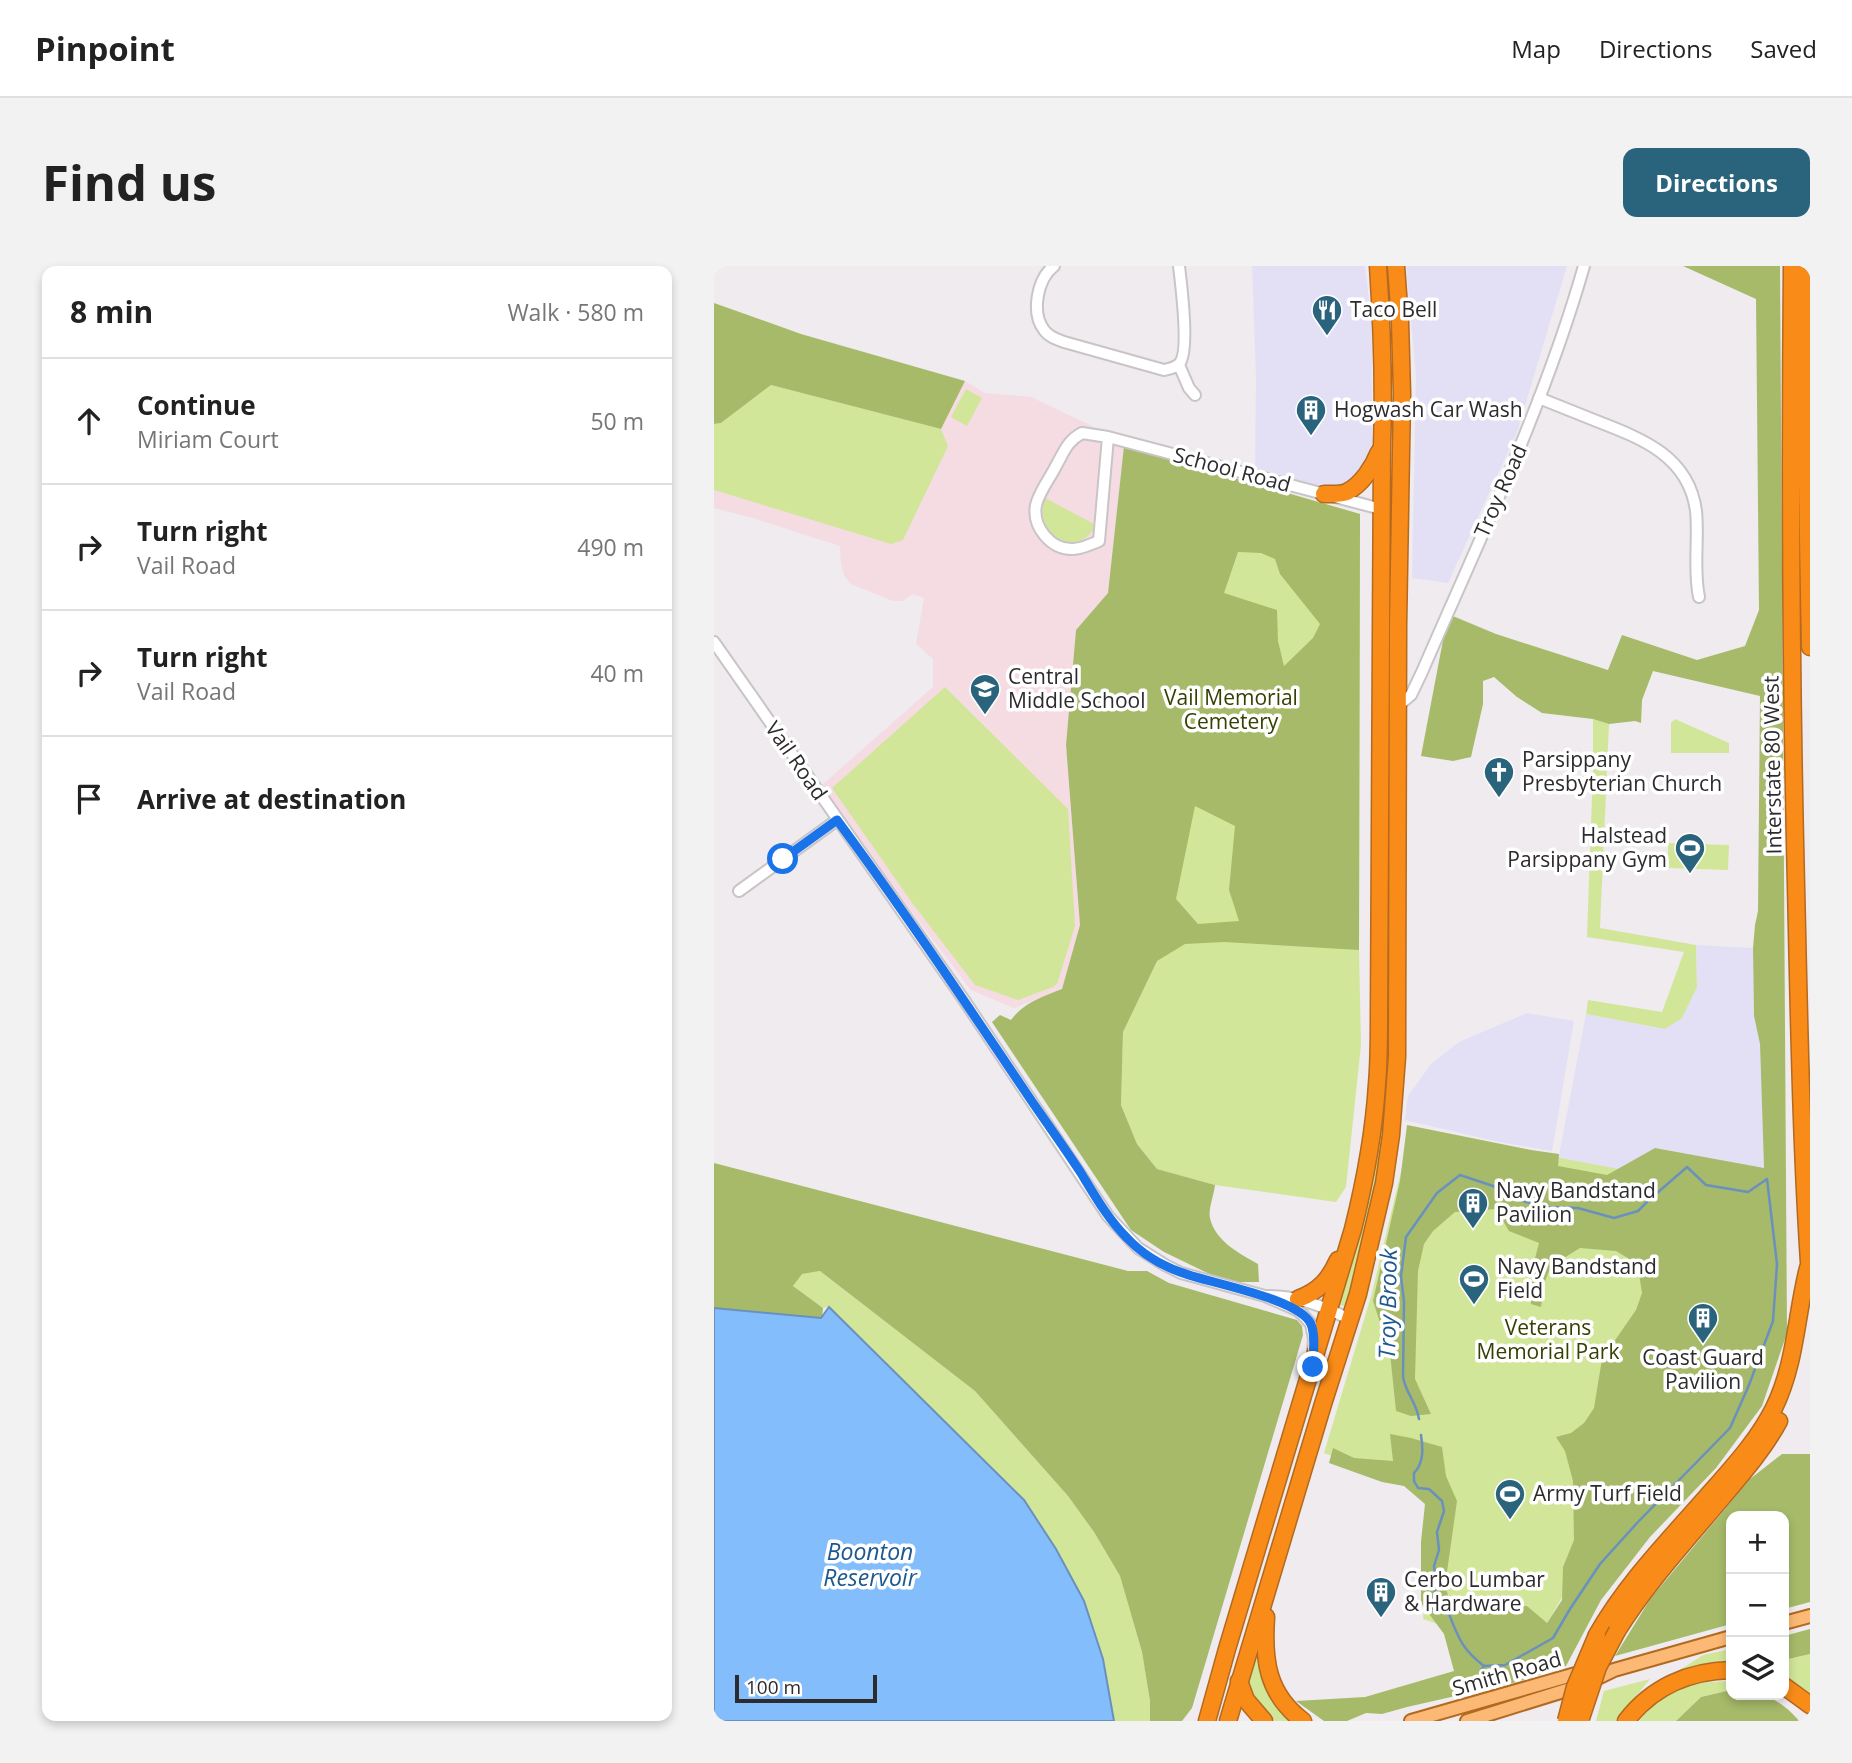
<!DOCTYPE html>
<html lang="en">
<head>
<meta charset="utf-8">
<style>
	:root { --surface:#fff; --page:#f2f2f2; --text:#222; --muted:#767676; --line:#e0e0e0; --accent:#29637c }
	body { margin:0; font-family:"Open Sans",sans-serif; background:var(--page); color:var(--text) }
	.controls { position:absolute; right:21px; bottom:21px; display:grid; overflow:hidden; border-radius:14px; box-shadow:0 4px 10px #0003 }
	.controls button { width:63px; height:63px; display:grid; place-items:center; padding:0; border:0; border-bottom:2px solid var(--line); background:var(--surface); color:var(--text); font:35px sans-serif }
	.scale { position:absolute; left:21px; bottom:18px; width:142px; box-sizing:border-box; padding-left:7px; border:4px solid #2d2b2d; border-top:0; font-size:19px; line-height:24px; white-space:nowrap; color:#2d2b2d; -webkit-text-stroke:5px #fff; paint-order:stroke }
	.stop { position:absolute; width:21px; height:21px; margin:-16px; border:5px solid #1a73e8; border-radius:50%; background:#fff }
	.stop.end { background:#1a73e8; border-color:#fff; box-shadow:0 2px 7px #0008 }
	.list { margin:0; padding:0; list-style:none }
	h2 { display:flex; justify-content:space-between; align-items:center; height:91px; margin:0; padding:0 28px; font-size:30px }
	h2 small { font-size:23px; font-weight:400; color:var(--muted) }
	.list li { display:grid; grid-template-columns:46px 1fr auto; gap:21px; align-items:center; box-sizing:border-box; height:126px; padding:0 28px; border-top:2px solid var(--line) }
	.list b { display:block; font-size:26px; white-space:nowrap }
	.list p { margin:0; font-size:23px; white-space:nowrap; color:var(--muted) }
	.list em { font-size:23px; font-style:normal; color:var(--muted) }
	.icon { flex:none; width:38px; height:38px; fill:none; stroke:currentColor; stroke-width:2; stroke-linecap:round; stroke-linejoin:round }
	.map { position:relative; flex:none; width:1096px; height:1455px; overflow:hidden; border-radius:14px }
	header { display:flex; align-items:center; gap:42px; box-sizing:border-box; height:98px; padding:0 35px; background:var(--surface); border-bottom:2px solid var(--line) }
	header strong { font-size:33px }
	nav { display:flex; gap:38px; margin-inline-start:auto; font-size:24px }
	.intro { display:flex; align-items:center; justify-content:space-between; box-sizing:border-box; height:168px; padding:0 42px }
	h1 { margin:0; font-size:49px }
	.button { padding:18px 32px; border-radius:14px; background:var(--accent); color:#fff; font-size:24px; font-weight:700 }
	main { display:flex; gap:42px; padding:0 42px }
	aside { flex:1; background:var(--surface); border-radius:14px; box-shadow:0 4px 10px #0003 }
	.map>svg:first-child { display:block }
	.commercial { fill:#e3e0f6 }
	.education { fill:#f5dbe2 }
	.green { fill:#d2e69a }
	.forest { fill:#a6ba6a; fill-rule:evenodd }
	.water { fill:#84bdfb; stroke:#6a91bd; stroke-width:2 }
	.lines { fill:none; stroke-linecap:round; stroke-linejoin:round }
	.stream { stroke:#6a91bd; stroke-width:2.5 }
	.minor-casing { stroke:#c8c4c8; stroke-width:14 }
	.major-casing { stroke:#b26920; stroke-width:16 }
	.highway-casing { stroke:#b26920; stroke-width:19 }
	.minor { stroke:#fff; stroke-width:10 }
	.major { stroke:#fbb975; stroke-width:12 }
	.highway { stroke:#f98b19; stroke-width:16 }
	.highway-bridge-casing { stroke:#b26920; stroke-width:19; stroke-linecap:butt }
	.highway-bridge { stroke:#f98b19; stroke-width:16 }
	.route { stroke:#1a73e8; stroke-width:9 }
	.labels { text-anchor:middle; stroke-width:7; stroke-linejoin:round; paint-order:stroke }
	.poi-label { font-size:21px; fill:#2d2b2d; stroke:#fff; text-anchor:start }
	.street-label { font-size:21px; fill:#2d2b2d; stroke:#fff }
	.park-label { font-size:21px; fill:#354001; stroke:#fff }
	.water-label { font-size:23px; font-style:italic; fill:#1e5890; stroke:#fff }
</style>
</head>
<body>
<header>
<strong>Pinpoint</strong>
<nav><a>Map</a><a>Directions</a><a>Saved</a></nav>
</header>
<div class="intro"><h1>Find us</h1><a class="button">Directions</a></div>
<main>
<aside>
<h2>8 min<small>Walk · 580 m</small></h2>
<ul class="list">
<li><svg class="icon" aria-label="ahead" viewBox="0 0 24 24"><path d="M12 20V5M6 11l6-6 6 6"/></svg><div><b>Continue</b><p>Miriam Court</p></div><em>50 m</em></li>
<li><svg class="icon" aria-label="right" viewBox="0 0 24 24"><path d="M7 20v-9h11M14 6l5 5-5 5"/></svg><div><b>Turn right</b><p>Vail Road</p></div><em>490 m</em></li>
<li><svg class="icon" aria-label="right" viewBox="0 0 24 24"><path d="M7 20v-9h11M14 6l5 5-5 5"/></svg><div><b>Turn right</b><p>Vail Road</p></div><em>40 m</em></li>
<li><svg class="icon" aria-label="arrive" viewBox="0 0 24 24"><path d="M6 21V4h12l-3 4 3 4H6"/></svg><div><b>Arrive at destination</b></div></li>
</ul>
</aside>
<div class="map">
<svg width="1096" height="1455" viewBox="0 0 1096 1455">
	<rect width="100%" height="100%" fill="#efebef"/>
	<g class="commercial">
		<path d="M538,0H651L658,60V190L633,220L617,224L541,202L542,111Z"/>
		<path d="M692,0H853L803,166L734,317L698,312L702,110Z"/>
		<path d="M982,679L1039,682L1040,750L1046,778L1050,903L941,882L893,909L843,900L872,748L951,763L983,721Z"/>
		<path d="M813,747L860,755L838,885L785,876L691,854L694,830L717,798L745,776Z"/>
	</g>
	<path class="education" d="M251,115L271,127L317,131L384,163L408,169L410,180L394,327L362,364L352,479L366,659L348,723L300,742L257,724L188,633L108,519L219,421V393L202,378L210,332L199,328L188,335H179L137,318L131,311L127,299L126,280L39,252L0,242V158L226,163Z"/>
	<g class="green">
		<path d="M57,119L227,163L234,180L189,274L177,278L0,224V158L7,157Z"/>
		<path d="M252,123L268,132L253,160L237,151Z"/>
		<path d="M410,180L646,248L645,684L647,779L632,921L622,936L501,919L443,903L423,878L407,839L409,766Z"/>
		<path d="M331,232L382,259C364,295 317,270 331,232Z"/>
		<path d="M673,324L677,384V764L669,885L644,1000L633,1036L629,1040L624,1038L660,886Z"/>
		<path d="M231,421L354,543L361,660L343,718L339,721L304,734L261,719L199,638L118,522Z"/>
		<path d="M879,453L895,458L886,662L982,679L983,721L968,752L951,763L872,748L874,734L948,746L970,686L873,671L879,504Z"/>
		<path d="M961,453L1015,477V487H957V457Z"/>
		<path d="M954,577L1015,579L1014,604L954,602Z"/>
		<path d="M697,864L1050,930L874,1287L833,1357L730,1360L709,1353L721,1242L711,1224L610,1187L658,1027Z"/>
		<path d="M106,1005L261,1125L354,1230L380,1266L406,1310L428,1386L436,1435V1455H400L389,1393L370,1335L342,1283L310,1234L115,1041L109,1042L79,1020L87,1008Z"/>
		<path d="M1017,1383V1398L966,1404L989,1389Z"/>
		<path d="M1096,1388V1431L1070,1413V1394Z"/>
		<path d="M542,1394H544C550,1419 558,1438 577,1455H561L542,1436L534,1419Z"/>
		<path d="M936,1413L902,1455H882L890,1425Z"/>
		<path d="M1012,1415L1017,1421V1424L987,1431L962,1455H925L936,1441L971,1418Z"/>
	</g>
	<g class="forest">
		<path d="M969,0H1066L1073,1067L1048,1140L1002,1202L936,1271L887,1334L852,1400L803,1416L693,1441L668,1448L652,1447L633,1455H610L582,1435L651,1431L740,1405L730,1368L707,1337V1276L711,1238L690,1220L668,1216L615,1197L619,1182L640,1192L679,1195L676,1168L697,1172L728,1181L732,1210L743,1235L731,1320L739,1345L813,1340L833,1357L848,1334L849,1301L860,1274L859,1215L851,1185L842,1171L857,1167L870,1157L880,1142L888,1093L922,1044L928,1027L925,1008L917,994L902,985L866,982L837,1000L830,1018L827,1041L817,1038L819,1000L825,977L795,965L782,943L741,946L719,965L710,978L704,1005L701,1113L717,1148L697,1150L682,1145L676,1087L659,1035L686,915L693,859L817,884L845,888L844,900L893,909L941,882L1050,902L1046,778L1040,750L1039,682L1041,659L1044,645L1046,430L939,405L928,434L927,457L921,455L895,458L879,453L828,447L803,431L780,411L769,415V438L757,491L739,495L707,490L734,348L782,368L894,404L908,369L983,394L1031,380L1045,344L1042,33Z"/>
		<path d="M0,37L87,68L251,115L227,163L57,119L7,157L0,158Z"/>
		<path d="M410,180L646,248L645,684L510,676L471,678L443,695L409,766L407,839L423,878L443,903L501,919C500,929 494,943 496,952C501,975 526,988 544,998L545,1016H512L450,986L417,964L278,756L286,749L297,754C309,737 330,730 348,723L366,659L352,479L362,364L394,327ZM524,286L547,287L561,293L566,308L606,358L599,372L570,400L564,375L563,344L510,327ZM481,540L521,560L515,624L525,655L484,658L462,633Z"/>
		<path d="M0,897L414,1005H433L455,1017L583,1054L588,1060L589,1069L478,1442L468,1455H436V1435L428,1386L406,1310L380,1266L354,1230L261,1125L106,1005L88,1008L79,1020L109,1042L108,1052L0,1042Z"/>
		<path d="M1068,1188H1096V1336L1070,1343V1250H1017V1358L901,1390L937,1332L1036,1213Z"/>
		<path d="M1096,1363V1388L1070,1394V1370Z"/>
		<path d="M1017,1424V1429C1027,1429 1038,1427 1047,1429C1061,1431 1077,1445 1085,1455H962L987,1431Z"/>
	</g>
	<path class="water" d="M115,1041L310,1234L342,1283L370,1335L389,1393L400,1455H0V1042L107,1052Z"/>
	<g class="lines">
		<g class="stream">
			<path d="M705,1153C702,1135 692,1128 689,1111L690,1036L687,1010L692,971L723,927L746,909L785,922L809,935L832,941L864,942L900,952L924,945L935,934L973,901L992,919L1034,926L1053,913L1063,998L1059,1055L1035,1119L1016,1162L923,1257L886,1298L856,1343L839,1372L791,1399L770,1400"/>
			<path d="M707,1169C709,1182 710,1197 700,1207V1215L704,1222L715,1223L728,1235L730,1245L723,1266L725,1284L720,1300L722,1316L718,1342L722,1345L735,1348C745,1373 748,1383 770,1400L766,1406L769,1426"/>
		</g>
		<g class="minor-casing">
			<g id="minor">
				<path d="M340,0C323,13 317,47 330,64C335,71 342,73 350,76L450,104C455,103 461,102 465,98C476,87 467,17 465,0"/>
				<path d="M465,99L475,122L481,129"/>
				<path d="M825,132C845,140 865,148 885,156C929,173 975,191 982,245C985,274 979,303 985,331"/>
				<path d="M394,171L385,275C377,278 368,283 359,283C337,284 318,261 322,239C325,226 336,212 342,200C350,186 353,175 368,167L394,171L667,243"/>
				<path d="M0,376L250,734L394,950L424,982L451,999L467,1007L551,1030L583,1044L589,1049L597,1058L600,1073L599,1084"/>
				<path d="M684,440L697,429L708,406C766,272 830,140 870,0"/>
				<path d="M25,625L123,554"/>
				<path d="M555,1030C584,1030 610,1040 635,1053"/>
			</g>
		</g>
		<g class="major-casing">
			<g id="major">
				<path d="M1070,1357L1096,1350"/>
				<path d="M697,1455L872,1405"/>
				<path d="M753,1455L869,1419L900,1404L1017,1371"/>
			</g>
		</g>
		<g class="highway-casing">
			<g id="highway">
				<path d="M1078,0C1076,207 1077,413 1082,620C1085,750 1087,881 1096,1011"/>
				<path d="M1089,0L1096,381"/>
				<path d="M610,228C617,228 626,229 633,226C648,218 659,201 665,186"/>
				<path d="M584,1033C605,1025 615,1014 624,994"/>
				<path d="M552,1351C549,1394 553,1428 589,1455"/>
				<path d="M903,1365C933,1317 971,1276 1007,1233C1028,1208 1050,1183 1065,1155"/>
				<path d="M883,1369C913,1316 956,1273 996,1227C1019,1201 1044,1174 1060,1142C1082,1097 1082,1049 1094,1002"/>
				<path d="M525,1415L532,1434L550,1455"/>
				<path d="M1070,1420L1096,1439"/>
				<path d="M493,1455L513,1383L639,963C651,915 660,867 663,818C665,796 665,774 665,753L668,180C670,120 668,60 664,0"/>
				<path d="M514,1455L609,1138L644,1028L670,917L677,869L683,791L684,359L688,128L686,55L682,0"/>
				<path d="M912,1455C938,1421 975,1405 1017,1404"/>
			</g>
		</g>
		<use href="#minor" class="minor"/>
		<use href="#major" class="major"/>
		<use href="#highway" class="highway"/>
		<g class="highway-bridge-casing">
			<g id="highway-bridge">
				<path d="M867,1452L884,1401L903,1365"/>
				<path d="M852,1455L861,1421L883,1369"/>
			</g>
		</g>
		<use href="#highway-bridge" class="highway-bridge"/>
	</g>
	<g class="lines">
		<path class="route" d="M69,593L123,554C191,646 255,742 319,837C335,860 352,884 367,907C381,930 394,953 413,972C427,987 447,999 466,1006C494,1017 585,1032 597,1058C602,1071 599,1087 599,1101"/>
	</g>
	<defs>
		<g id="restaurant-pin" transform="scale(1.575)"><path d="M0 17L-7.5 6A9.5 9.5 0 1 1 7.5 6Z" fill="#29637c" stroke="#fff"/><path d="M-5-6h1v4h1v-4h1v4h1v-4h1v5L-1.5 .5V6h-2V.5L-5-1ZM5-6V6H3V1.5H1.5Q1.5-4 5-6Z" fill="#fff"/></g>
		<g id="building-pin" transform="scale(1.575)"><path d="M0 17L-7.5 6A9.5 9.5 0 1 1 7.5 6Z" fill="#29637c" stroke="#fff"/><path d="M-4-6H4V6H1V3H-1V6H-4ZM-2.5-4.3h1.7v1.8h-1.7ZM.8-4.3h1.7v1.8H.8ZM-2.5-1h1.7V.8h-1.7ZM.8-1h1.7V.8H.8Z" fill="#fff"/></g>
		<g id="school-pin" transform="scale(1.575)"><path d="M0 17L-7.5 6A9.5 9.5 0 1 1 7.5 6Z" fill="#29637c" stroke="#fff"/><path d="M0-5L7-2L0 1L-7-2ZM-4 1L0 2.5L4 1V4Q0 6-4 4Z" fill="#fff"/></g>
		<g id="church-pin" transform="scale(1.575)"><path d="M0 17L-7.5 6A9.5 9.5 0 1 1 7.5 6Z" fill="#29637c" stroke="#fff"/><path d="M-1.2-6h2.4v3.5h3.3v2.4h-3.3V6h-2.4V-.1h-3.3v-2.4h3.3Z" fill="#fff"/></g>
		<g id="stadium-pin" transform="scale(1.575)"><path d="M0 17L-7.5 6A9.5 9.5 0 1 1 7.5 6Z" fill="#29637c" stroke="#fff"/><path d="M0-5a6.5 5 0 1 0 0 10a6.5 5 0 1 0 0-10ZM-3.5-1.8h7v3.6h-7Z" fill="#fff"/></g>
	</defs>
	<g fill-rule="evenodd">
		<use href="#restaurant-pin" x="613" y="44"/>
		<use href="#building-pin" x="597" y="144"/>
		<use href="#school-pin" x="271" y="423"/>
		<use href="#church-pin" x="785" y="506"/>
		<use href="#stadium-pin" x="976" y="582"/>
		<use href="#building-pin" x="759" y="937"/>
		<use href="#stadium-pin" x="760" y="1013"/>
		<use href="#building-pin" x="989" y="1052"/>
		<use href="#stadium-pin" x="796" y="1228"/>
		<use href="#building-pin" x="667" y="1326"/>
	</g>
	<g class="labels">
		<g class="poi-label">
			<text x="636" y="51">Taco Bell</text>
			<text x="620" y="151">Hogwash Car Wash</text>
			<text x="294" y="418">Central<tspan x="294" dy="24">Middle School</tspan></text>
			<text x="808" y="501">Parsippany<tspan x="808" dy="24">Presbyterian Church</tspan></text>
			<text x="953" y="577" text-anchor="end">Halstead<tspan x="953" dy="24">Parsippany Gym</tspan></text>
			<text x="782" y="932">Navy Bandstand<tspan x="782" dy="24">Pavilion</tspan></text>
			<text x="783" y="1008">Navy Bandstand<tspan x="783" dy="24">Field</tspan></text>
			<text x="989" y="1099" text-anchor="middle">Coast Guard<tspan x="989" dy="24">Pavilion</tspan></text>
			<text x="819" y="1235">Army Turf Field</text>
			<text x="690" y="1321">Cerbo Lumbar<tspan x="690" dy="24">&amp; Hardware</tspan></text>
		</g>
		<g class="street-label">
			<text transform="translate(518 204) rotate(15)" y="7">School Road</text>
			<text transform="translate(787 225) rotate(-66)" y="7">Troy Road</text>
			<text transform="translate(82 495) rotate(55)" y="7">Vail Road</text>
			<text transform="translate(1059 499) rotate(-91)" y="7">Interstate 80 West</text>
			<text transform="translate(793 1408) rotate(-16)" y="7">Smith Road</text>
		</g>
		<g class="park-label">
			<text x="517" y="439">Vail Memorial<tspan x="517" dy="24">Cemetery</tspan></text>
			<text x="834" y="1069">Veterans<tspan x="834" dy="24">Memorial Park</tspan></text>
		</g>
		<g class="water-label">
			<text transform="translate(674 1038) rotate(-89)" y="8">Troy Brook</text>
			<text x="156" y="1294">Boonton<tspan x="156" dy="26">Reservoir</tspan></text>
		</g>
	</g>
</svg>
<div class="controls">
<button>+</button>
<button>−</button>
<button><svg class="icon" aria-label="layers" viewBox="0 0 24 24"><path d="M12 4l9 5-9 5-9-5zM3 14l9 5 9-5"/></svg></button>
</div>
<div class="scale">100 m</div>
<div class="stop" style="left:69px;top:593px"></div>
<div class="stop end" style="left:599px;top:1101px"></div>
</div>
</main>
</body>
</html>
